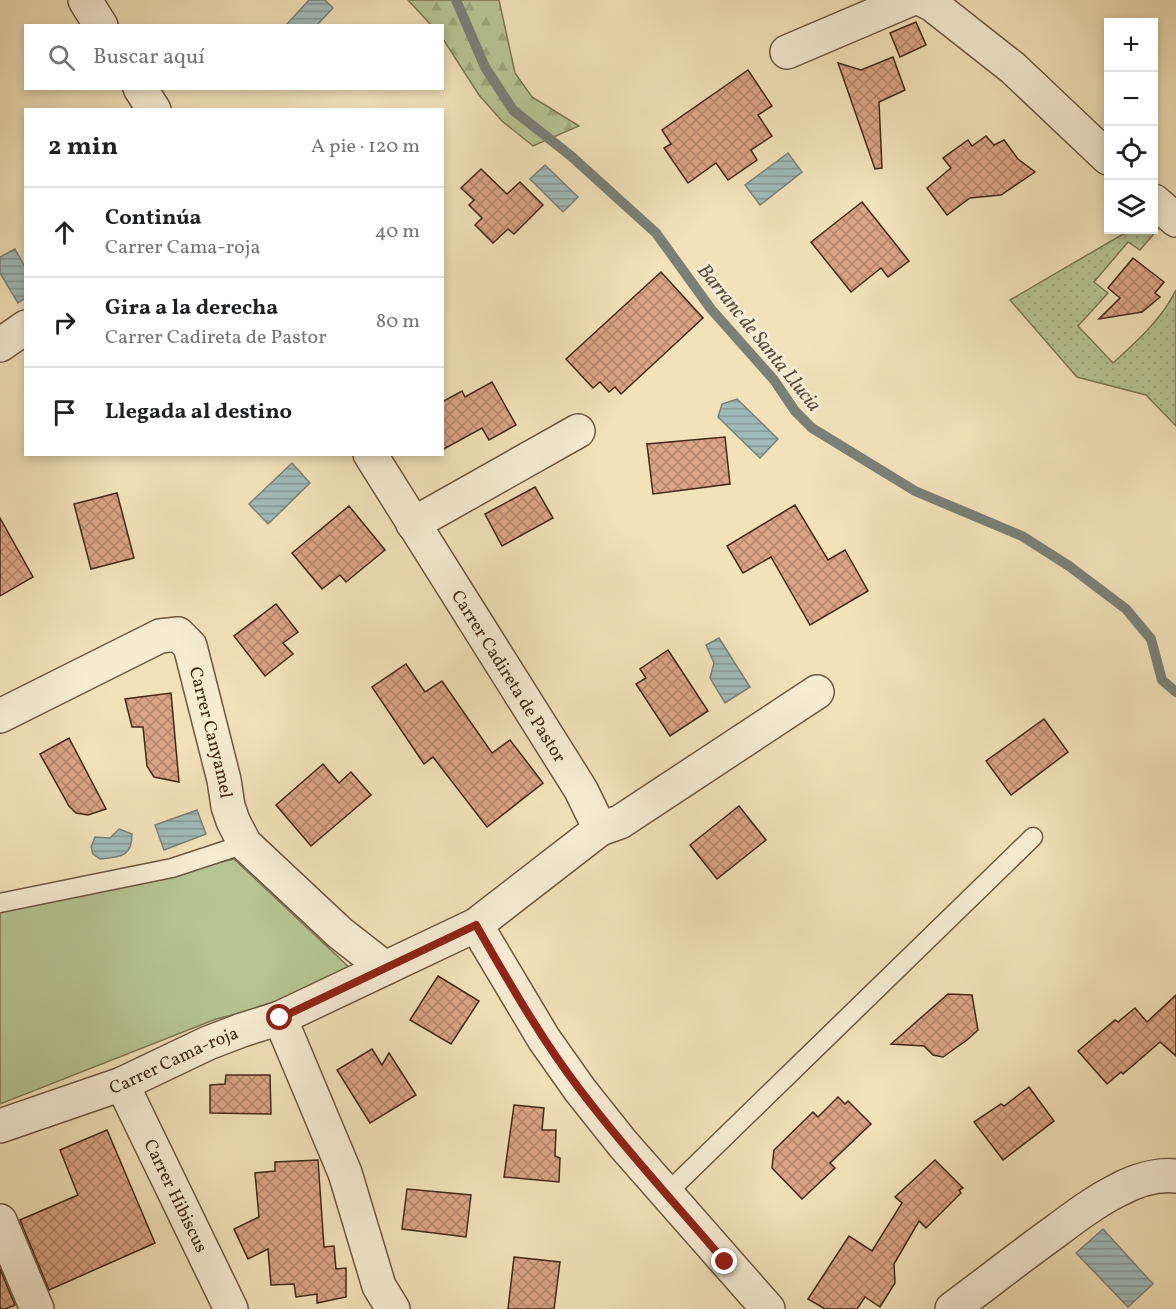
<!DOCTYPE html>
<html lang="es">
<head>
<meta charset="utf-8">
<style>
	:root { --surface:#fff; --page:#f2f2f2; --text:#202124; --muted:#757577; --line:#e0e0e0 }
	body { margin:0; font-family:Vollkorn,serif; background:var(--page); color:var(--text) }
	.controls { position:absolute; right:18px; top:18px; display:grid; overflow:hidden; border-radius:0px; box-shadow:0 3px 9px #0003 }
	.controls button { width:54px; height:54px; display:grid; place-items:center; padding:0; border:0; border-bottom:2px solid var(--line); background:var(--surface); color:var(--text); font:30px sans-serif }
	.stop { position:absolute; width:18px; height:18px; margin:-14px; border:4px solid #8f2418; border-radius:50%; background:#fff }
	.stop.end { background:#8f2418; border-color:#fff; box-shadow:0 2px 6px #0008 }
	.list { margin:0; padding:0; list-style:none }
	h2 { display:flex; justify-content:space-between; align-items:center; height:78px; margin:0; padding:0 24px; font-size:26px }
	h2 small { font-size:20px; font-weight:400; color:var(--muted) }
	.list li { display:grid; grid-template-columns:39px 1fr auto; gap:18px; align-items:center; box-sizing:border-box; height:90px; padding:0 24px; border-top:2px solid var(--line) }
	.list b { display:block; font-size:22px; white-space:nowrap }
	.list p { margin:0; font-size:20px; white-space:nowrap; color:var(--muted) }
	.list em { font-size:20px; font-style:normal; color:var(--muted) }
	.icon { flex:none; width:33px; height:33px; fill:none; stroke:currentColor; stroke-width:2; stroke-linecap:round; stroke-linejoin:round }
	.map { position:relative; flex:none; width:1176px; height:1309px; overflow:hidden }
	.search { position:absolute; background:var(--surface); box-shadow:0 3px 9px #0003; left:24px; top:24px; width:420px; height:66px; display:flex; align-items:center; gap:15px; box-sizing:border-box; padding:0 21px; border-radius:0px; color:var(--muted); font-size:22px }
	.panel { position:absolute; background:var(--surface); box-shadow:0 3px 9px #0003; left:24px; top:108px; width:420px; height:348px; border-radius:0px }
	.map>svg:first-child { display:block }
	.green { fill:#b6c493; stroke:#7c7654; stroke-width:1.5 }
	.forest { fill:url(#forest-firs); stroke:#7c7654; stroke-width:1.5 }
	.garden { fill:url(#garden-dots); stroke:#7c7654; stroke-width:1.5 }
	.water { fill:url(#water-rules); stroke:#7a8078; stroke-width:1.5 }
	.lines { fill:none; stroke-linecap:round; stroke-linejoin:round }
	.stream { stroke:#7a8078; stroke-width:10 }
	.building { fill:url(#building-cross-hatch); stroke:#432816; stroke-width:1.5 }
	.lane-casing { stroke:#6f563f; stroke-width:21 }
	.street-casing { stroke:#6f563f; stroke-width:36 }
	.lane { stroke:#f7ecd2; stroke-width:18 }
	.street { stroke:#f7ecd2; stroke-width:33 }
	.route { stroke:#8f2418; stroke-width:8 }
	.labels { text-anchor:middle; stroke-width:6; stroke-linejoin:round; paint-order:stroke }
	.street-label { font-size:18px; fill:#432816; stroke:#f7ecd2 }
	.water-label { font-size:20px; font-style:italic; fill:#5a4d3f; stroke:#f7ecd2 }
</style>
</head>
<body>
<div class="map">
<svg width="1176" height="1309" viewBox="0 0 1176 1309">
	<defs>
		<pattern id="forest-firs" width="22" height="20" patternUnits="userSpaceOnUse" patternTransform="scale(1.5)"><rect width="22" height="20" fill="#b6c493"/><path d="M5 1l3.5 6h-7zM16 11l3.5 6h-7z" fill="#9ea87e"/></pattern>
		<pattern id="garden-dots" width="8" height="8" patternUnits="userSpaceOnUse" patternTransform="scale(1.5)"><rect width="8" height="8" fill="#b6c493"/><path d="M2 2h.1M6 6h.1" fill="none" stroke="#9ea87e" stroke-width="1.8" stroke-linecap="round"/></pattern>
		<pattern id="water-rules" width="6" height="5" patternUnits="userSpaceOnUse" patternTransform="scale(1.5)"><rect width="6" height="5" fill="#9fbbb9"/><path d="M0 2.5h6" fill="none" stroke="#839895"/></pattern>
		<pattern id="building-cross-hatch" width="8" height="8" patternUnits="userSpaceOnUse" patternTransform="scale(1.5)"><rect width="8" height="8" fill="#daa385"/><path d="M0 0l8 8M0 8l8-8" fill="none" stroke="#b2856c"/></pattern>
	</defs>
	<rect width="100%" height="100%" fill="#f2e1b9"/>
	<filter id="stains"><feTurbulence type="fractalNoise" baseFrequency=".00333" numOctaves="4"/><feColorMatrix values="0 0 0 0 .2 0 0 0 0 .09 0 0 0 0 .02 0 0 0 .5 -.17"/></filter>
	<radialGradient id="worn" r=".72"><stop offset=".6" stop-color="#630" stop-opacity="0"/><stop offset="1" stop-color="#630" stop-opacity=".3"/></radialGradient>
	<path class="green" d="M234,859L352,970L285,1002L216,1019L0,1104V911Z"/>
	<path class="forest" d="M408,0H499L515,73L532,97L579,126L533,146L502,121L479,95L443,39L442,26L431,25Z"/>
	<path class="garden" d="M1154,225L1158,229L1140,250L1128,242L1094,282L1108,293L1078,326L1113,363C1138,340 1161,320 1176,290V426L1146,395L1077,377L1010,300L1130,230H1154Z"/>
	<g class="water">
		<path d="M309,0H325L333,8L317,25H288L287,24Z"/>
		<path d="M788,153L802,172L760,205L745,185Z"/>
		<path d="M545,165L578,197L563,212L530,179Z"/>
		<path d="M15,249L25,267V298L18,303L0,273V257Z"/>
		<path d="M737,399L778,439L760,458L718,417L722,404Z"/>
		<path d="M292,463L310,483L268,524L249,504Z"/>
		<path d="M719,638L750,687L725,703L710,678L714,663L706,645Z"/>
		<path d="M197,810L206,834L164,850L155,825Z"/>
		<path d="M119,829L132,834C132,857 121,857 100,859L93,854L91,847L95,837L110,838Z"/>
		<path d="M1103,1229L1153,1284L1128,1307L1076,1253Z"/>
	</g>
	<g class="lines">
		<path class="stream" d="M456,0L485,67L513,110L571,156L656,233L711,309L774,380L795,411L812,428L915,491L1022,536L1069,566L1126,609L1151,639L1162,680L1176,692"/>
	</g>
	<g class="building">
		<path d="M916,22L926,45L900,57L890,33Z"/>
		<path d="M893,57L905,90L879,102L882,168L875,169L838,63L861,70Z"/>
		<path d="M748,70L772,106L758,115L772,136L751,150L757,160L728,180L716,163L688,183L664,148L671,144L662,130Z"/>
		<path d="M986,136L994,145L1004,140L1018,159L1035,172L1001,195L970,198L947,215L927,188L951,168L943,158L968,140L972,146Z"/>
		<path d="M481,169L507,194L520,182L543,205L514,234L508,229L493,243L475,225L482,218L469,205L474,200L461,188Z"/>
		<path d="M862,202L909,261L888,277L881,268L851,292L811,242Z"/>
		<path d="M1133,258L1164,282L1155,293L1160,297L1142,312L1099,319L1120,298L1108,288Z"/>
		<path d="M661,272L703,318L621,394L615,387L609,392L600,382L593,388L566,359Z"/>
		<path d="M492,382L516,425L489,440L482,428L442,450V402L462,391L465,397Z"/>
		<path d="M725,437L730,484L653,494L647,444Z"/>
		<path d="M535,487L553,518L502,546L485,514Z"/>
		<path d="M117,493L134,558L91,569L74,504Z"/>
		<path d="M795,505L828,560L845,550L868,591L810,625L771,557L743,573L727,546Z"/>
		<path d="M349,506L385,550L346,582L340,575L322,589L292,553Z"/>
		<path d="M0,518L33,577L0,596Z"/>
		<path d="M276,604L298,632L283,643L293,654L265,676L234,636Z"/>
		<path d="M668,650L708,711L670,736L636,684L646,678L640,669Z"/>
		<path d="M406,664L425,692L442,681L492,753L510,740L543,783L487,827L433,757L424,764L372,687Z"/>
		<path d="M171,693L179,782L154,777L147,766L143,727H132L125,699Z"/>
		<path d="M1044,719L1068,752L1011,795L986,761Z"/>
		<path d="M69,738L106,809L88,815L76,813L69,806L40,754Z"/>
		<path d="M323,764L339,783L351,772L371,795L311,846L276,805Z"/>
		<path d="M739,806L766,840L717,879L690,845Z"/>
		<path d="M438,976L479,1001L451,1044L410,1020Z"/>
		<path d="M948,994L972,995L978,1030L967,1040L943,1057L933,1055L924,1046L891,1044Z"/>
		<path d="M1176,995V1056L1160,1042L1123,1074L1121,1072L1107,1084L1078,1051L1115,1020L1118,1022L1135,1008L1147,1022Z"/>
		<path d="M372,1049L382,1065L389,1053L416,1095L370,1123L337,1070Z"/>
		<path d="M226,1075H270L271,1114L210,1113V1085L225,1084Z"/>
		<path d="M1029,1087L1054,1121L1003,1160L974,1122L1001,1104L1004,1106Z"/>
		<path d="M838,1097L845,1104L848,1101L871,1124L830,1163L835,1168L802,1199L772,1168L774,1150L813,1112L818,1117Z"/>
		<path d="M514,1105L544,1108L542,1130H556L555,1156L560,1158L559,1182L504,1177Z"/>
		<path d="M107,1130L155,1243L49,1290L20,1220L78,1195L60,1150Z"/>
		<path d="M318,1160L324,1247L334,1246L336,1269L346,1268V1297L317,1303V1294L296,1297L294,1284L271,1285L268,1249L248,1259L234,1229L259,1217L255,1173L275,1171V1162Z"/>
		<path d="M935,1160L963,1188L959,1190L961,1193L926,1228L919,1221L894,1264L895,1283L880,1307L865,1297L857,1309H825L808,1299L849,1236L872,1251L902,1203L895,1197Z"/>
		<path d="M407,1189L471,1195L466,1237L402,1229Z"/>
		<path d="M514,1257L560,1262L554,1309H508Z"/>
		<path d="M0,1269L15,1305L5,1309H0Z"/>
	</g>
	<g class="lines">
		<g class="lane-casing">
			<g id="lane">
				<path d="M0,903L172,868L245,844"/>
				<path d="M666,1194L1033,837"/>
			</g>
		</g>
		<g class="street-casing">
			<g id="street">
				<path d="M85,0L101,26"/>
				<path d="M923,0L933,5L1013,68L1108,158"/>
				<path d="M787,52L909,0"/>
				<path d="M140,88L154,110"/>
				<path d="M1154,201L1176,220"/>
				<path d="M0,345L26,327"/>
				<path d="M413,524L578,431"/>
				<path id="s1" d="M0,716L160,636L178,634L190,646L224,780L228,806L233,821L245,844L340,933L385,968"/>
				<path d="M600,829L620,822L817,692"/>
				<path d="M476,925L544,1039L580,1090L623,1144L768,1309"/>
				<path d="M280,1018L345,1173L379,1286L393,1309"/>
				<path id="s2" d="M122,1084L231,1309"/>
				<path id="s3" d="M0,1126L122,1084L208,1043L242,1030L280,1018L476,925L600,829L581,790L370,454"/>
				<path d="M0,1221L37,1309"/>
				<path d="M952,1309C987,1283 1021,1256 1056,1231C1076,1216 1096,1201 1118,1190C1135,1181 1157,1174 1176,1176"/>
			</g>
		</g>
		<use href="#lane" class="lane"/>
		<use href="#street" class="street"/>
	</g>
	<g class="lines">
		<path class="route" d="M280,1018L476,925C509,982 541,1039 581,1091C626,1151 677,1205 725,1262"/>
	</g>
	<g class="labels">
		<g class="street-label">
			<text transform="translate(509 676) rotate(58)" y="6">Carrer Cadireta de Pastor</text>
			<text dy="6" stroke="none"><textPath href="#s1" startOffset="303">Carrer Canyamel</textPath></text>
			<text dy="6" stroke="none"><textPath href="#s3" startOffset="186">Carrer Cama-roja</textPath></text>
			<text dy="6" stroke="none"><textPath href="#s2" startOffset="124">Carrer Hibiscus</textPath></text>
		</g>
		<g class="water-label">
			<text transform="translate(760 337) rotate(51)" y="7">Barranc de Santa Llucia</text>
		</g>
	</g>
	<rect width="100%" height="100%" filter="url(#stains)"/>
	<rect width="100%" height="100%" fill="url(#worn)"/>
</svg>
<div class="controls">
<button>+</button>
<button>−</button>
<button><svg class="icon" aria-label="locate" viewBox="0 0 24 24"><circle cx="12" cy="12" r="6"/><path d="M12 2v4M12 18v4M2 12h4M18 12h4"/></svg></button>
<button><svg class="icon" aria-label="layers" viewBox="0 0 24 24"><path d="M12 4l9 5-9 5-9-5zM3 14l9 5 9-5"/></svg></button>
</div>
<div class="stop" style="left:280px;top:1018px"></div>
<div class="stop end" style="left:725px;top:1262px"></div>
<div class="search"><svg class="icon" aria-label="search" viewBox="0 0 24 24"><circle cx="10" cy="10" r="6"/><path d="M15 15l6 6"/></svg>Buscar aquí</div>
<section class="panel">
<h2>2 min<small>A pie · 120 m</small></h2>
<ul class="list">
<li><svg class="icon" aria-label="ahead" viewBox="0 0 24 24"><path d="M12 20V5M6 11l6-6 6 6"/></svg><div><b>Continúa</b><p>Carrer Cama-roja</p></div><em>40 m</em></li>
<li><svg class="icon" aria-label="right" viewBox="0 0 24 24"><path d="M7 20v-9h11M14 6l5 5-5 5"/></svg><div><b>Gira a la derecha</b><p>Carrer Cadireta de Pastor</p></div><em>80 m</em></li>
<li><svg class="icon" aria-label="arrive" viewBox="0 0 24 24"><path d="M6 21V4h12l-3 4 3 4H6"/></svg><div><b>Llegada al destino</b></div></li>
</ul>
</section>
</div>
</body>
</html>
